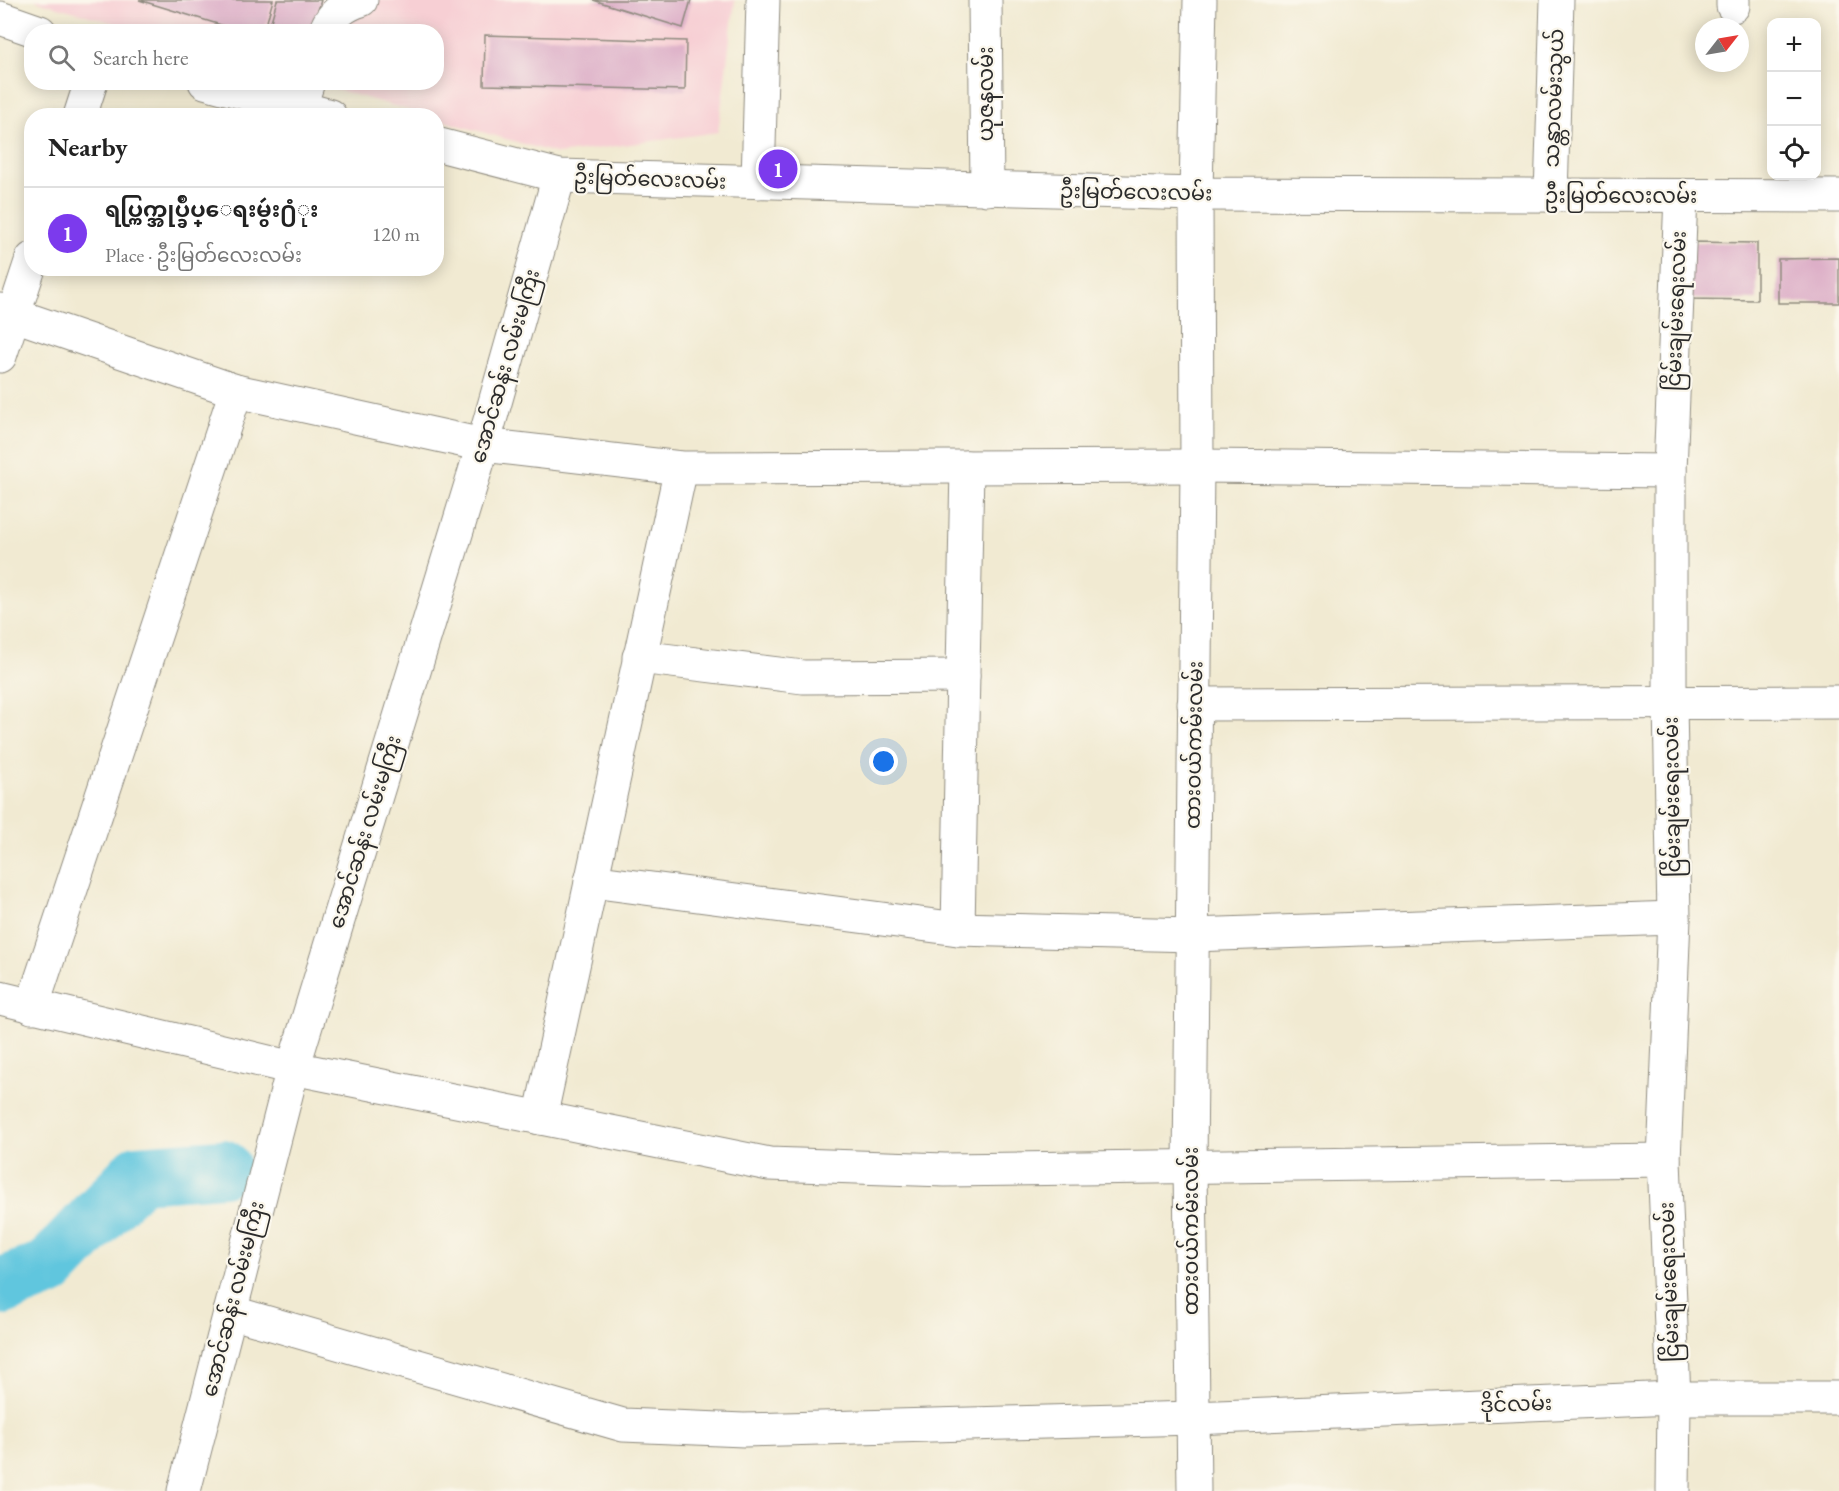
<!DOCTYPE html>
<html lang="en">
<head>
<meta charset="utf-8">
<style>
	:root { --surface:#fff; --page:#f2f2f2; --text:#222; --muted:#767676; --line:#e0e0e0; --accent:#7c3aed }
	body { margin:0; font-family:"EB Garamond","Noto Sans Myanmar",serif; background:var(--page); color:var(--text) }
	.controls { position:absolute; right:18px; top:18px; display:grid; overflow:hidden; border-radius:12px; box-shadow:0 3px 15px #0003 }
	.controls button { width:54px; height:54px; display:grid; place-items:center; padding:0; border:0; border-bottom:2px solid var(--line); background:var(--surface); color:var(--text); font:30px sans-serif }
	.compass { position:absolute; left:1695px; top:18px; width:54px; height:54px; border-radius:50%; background:var(--surface); box-shadow:0 3px 15px #0003; rotate:59deg }
	.you { position:absolute; left:884px; top:762px; width:21px; height:21px; margin:-15px; border:4px solid #fff; border-radius:50%; background:#1a73e8; box-shadow:0 0 0 9px #1a73e833 }
	.badge { display:grid; place-items:center; width:39px; height:39px; border-radius:50%; background:var(--accent); color:#fff; font-size:20px; font-weight:700 }
	.pin { position:absolute; translate:-50% -50%; border:3px solid #fff; box-shadow:0 2px 6px #0006 }
	.list { margin:0; padding:0; list-style:none }
	h2 { display:flex; justify-content:space-between; align-items:center; height:78px; margin:0; padding:0 24px; font-size:26px }
	h2 small { font-size:20px; font-weight:400; color:var(--muted) }
	.list li { display:grid; grid-template-columns:39px 1fr auto; gap:18px; align-items:center; box-sizing:border-box; height:90px; padding:0 24px; border-top:2px solid var(--line) }
	.list b { display:block; font-size:22px; white-space:nowrap }
	.list p { margin:0; font-size:20px; white-space:nowrap; color:var(--muted) }
	.list em { font-size:20px; font-style:normal; color:var(--muted) }
	.icon { flex:none; width:33px; height:33px; fill:none; stroke:currentColor; stroke-width:2; stroke-linecap:round; stroke-linejoin:round }
	.map { position:relative; flex:none; width:1839px; height:1491px; overflow:hidden }
	.search { position:absolute; background:var(--surface); box-shadow:0 3px 15px #0003; left:24px; top:24px; width:420px; height:66px; display:flex; align-items:center; gap:15px; box-sizing:border-box; padding:0 21px; border-radius:24px; color:var(--muted); font-size:22px }
	.panel { position:absolute; background:var(--surface); box-shadow:0 3px 15px #0003; left:24px; top:108px; width:420px; height:168px; border-radius:24px }
	.map>svg:first-child { display:block }
	.built { fill:#f7cfd4 }
	.lines { fill:none; stroke-linecap:round; stroke-linejoin:round }
	.river { stroke:#61c6de; stroke-width:58 }
	.building { fill:#ddafc7 }
	.minor-casing { stroke:#8e8a7e; stroke-width:35 }
	.major-casing { stroke:#8e8a7e; stroke-width:35 }
	.minor { stroke:#fff; stroke-width:33 }
	.major { stroke:#fff; stroke-width:33 }
	.labels { text-anchor:middle; stroke-width:4.5; stroke-linejoin:round; paint-order:stroke }
	.street-label { font-size:21px; fill:#2b2b2b; stroke:#fbf7ec }
</style>
</head>
<body>
<div class="map">
<svg width="1839" height="1491" viewBox="0 0 1839 1491">
	<rect width="100%" height="100%" fill="#fbf7ec"/>
	<filter id="ink" filterUnits="userSpaceOnUse"><feTurbulence type="fractalNoise" baseFrequency=".0167" numOctaves="2"/><feDisplacementMap in="SourceGraphic" scale="12" xChannelSelector="R" yChannelSelector="G"/><feConvolveMatrix kernelMatrix="1 2 1 2 8 2 1 2 1" color-interpolation-filters="sRGB"/></filter>
	<filter id="wash" filterUnits="userSpaceOnUse"><feTurbulence type="fractalNoise" baseFrequency=".008" numOctaves="4" result="noise"/><feDisplacementMap in="SourceGraphic" scale="24" xChannelSelector="R" yChannelSelector="G"/><feGaussianBlur stdDeviation="1.35" result="paint"/><feColorMatrix in="noise" values="0 0 0 0 0 0 0 0 0 0 0 0 0 0 0 0 0 1.4 0 .05"/><feComposite in="paint" operator="in"/></filter>
	<g filter="url(#wash)">
		<rect width="100%" height="100%" fill="#f1ead2"/>
		<path class="built" d="M34,0H735L718,132L558,154L437,119L436,116L426,115L314,83L436,82V32L141,31Z"/>
		<g class="lines">
			<path class="river" d="M0,1287L49,1268L138,1174L222,1168"/>
		</g>
		<g id="blocks">
			<g class="building">
				<path d="M139,0H273L264,32H244Z"/>
				<path d="M277,0H321L312,32H268Z"/>
				<path d="M593,0H691L683,28Z"/>
				<path d="M485,35L686,41L685,90L484,85Z"/>
				<path d="M1690,242L1757,243V300L1689,299Z"/>
				<path d="M1839,258V303H1778V259Z"/>
			</g>
		</g>
	</g>
	<g filter="url(#ink)">
		<use href="#blocks" fill-opacity="0" stroke="#8e8a7e" stroke-width="1.5"/>
		<g class="lines">
			<g class="minor-casing">
				<g id="minor">
					<path d="M985,0L987,189"/>
					<path d="M1733,6V0"/>
					<path d="M325,32C331,15 344,5 361,0"/>
					<path d="M300,107L308,82"/>
					<path d="M80,116L91,82"/>
					<path d="M758,182L763,0"/>
					<path d="M1551,195L1557,0"/>
					<path d="M0,310L236,391L483,445L681,468L1197,466L1670,471"/>
					<path d="M0,356L32,259"/>
					<path d="M639,657L803,677L963,676"/>
					<path d="M1194,704L1839,702"/>
					<path d="M591,881L958,929L1192,935L1674,918"/>
					<path d="M958,929L967,467"/>
					<path d="M0,998L293,1068L769,1164L945,1170L1664,1160"/>
					<path d="M32,1007L236,391"/>
					<path d="M540,1118L681,468"/>
					<path d="M230,1312L623,1425L744,1430L1193,1418L1674,1398H1839"/>
					<path d="M1194,1491L1190,1167L1197,466L1196,194L1200,0"/>
					<path d="M1673,1491L1674,1398L1664,1160L1674,918L1670,703V471L1681,196"/>
				</g>
			</g>
			<g class="major-casing">
				<g id="major">
					<path d="M0,18L40,32"/>
					<path d="M205,82L330,116"/>
					<path d="M436,144L559,176L1196,194L1839,196"/>
					<path d="M184,1491L293,1068L483,445L559,176"/>
				</g>
			</g>
			<use href="#minor" class="minor"/>
			<use href="#major" class="major"/>
		</g>
	</g>
	<g class="labels">
		<g class="street-label">
			<text transform="translate(986 94) rotate(-90)" y="7">ယုဇနလမ်း</text>
			<text transform="translate(1554 98) rotate(-88)" y="7">သန္တာလမ်းသွယ်</text>
			<text transform="translate(650 179) rotate(2)" y="7">ဦးမြတ်လေးလမ်း</text>
			<text transform="translate(1136 192) rotate(1)" y="7">ဦးမြတ်လေးလမ်း</text>
			<text x="1621" y="203">ဦးမြတ်လေးလမ်း</text>
			<text transform="translate(1676 311) rotate(-88)" y="7">ငြိမ်းချမ်းရေးလမ်း</text>
			<text transform="translate(505 366) rotate(-74)" y="7">အောင်ဆန်း လမ်းမကြီး</text>
			<text transform="translate(1194 745) rotate(-89)" y="7">ထားဝယ်ကမ်းလမ်း</text>
			<text transform="translate(1672 797) rotate(-91)" y="7">ငြိမ်းချမ်းရေးလမ်း</text>
			<text transform="translate(365 832) rotate(-73)" y="7">အောင်ဆန်း လမ်းမကြီး</text>
			<text transform="translate(1191 1231) rotate(-90)" y="7">ထားဝယ်ကမ်းလမ်း</text>
			<text transform="translate(1669 1282) rotate(-92)" y="7">ငြိမ်းချမ်းရေးလမ်း</text>
			<text transform="translate(233 1299) rotate(-76)" y="7">အောင်ဆန်း လမ်းမကြီး</text>
			<text transform="translate(1516 1404) rotate(-2)" y="7">ဒိုင်လမ်း</text>
		</g>
	</g>
</svg>
<div class="controls">
<button>+</button>
<button>−</button>
<button><svg class="icon" aria-label="locate" viewBox="0 0 24 24"><circle cx="12" cy="12" r="6"/><path d="M12 2v4M12 18v4M2 12h4M18 12h4"/></svg></button>
</div>
<svg class="compass" viewBox="-18 -18 36 36"><path d="M0-13l5 13h-10z" fill="#e53935"/><path d="M0 13l5-13h-10z" fill="#767676"/></svg>
<div class="you"></div>
<div class="pin badge" style="left:778px;top:169px">1</div>
<div class="search"><svg class="icon" aria-label="search" viewBox="0 0 24 24"><circle cx="10" cy="10" r="6"/><path d="M15 15l6 6"/></svg>Search here</div>
<section class="panel">
<h2>Nearby<small></small></h2>
<ul class="list">
<li><span class="badge">1</span><div><b>ရပ္ကြက္အုပ္ခ်ဳပ္ေရးမွဴး႐ံုး</b><p>Place · ဦးမြတ်လေးလမ်း</p></div><em>120 m</em></li>
</ul>
</section>
</div>
</body>
</html>
